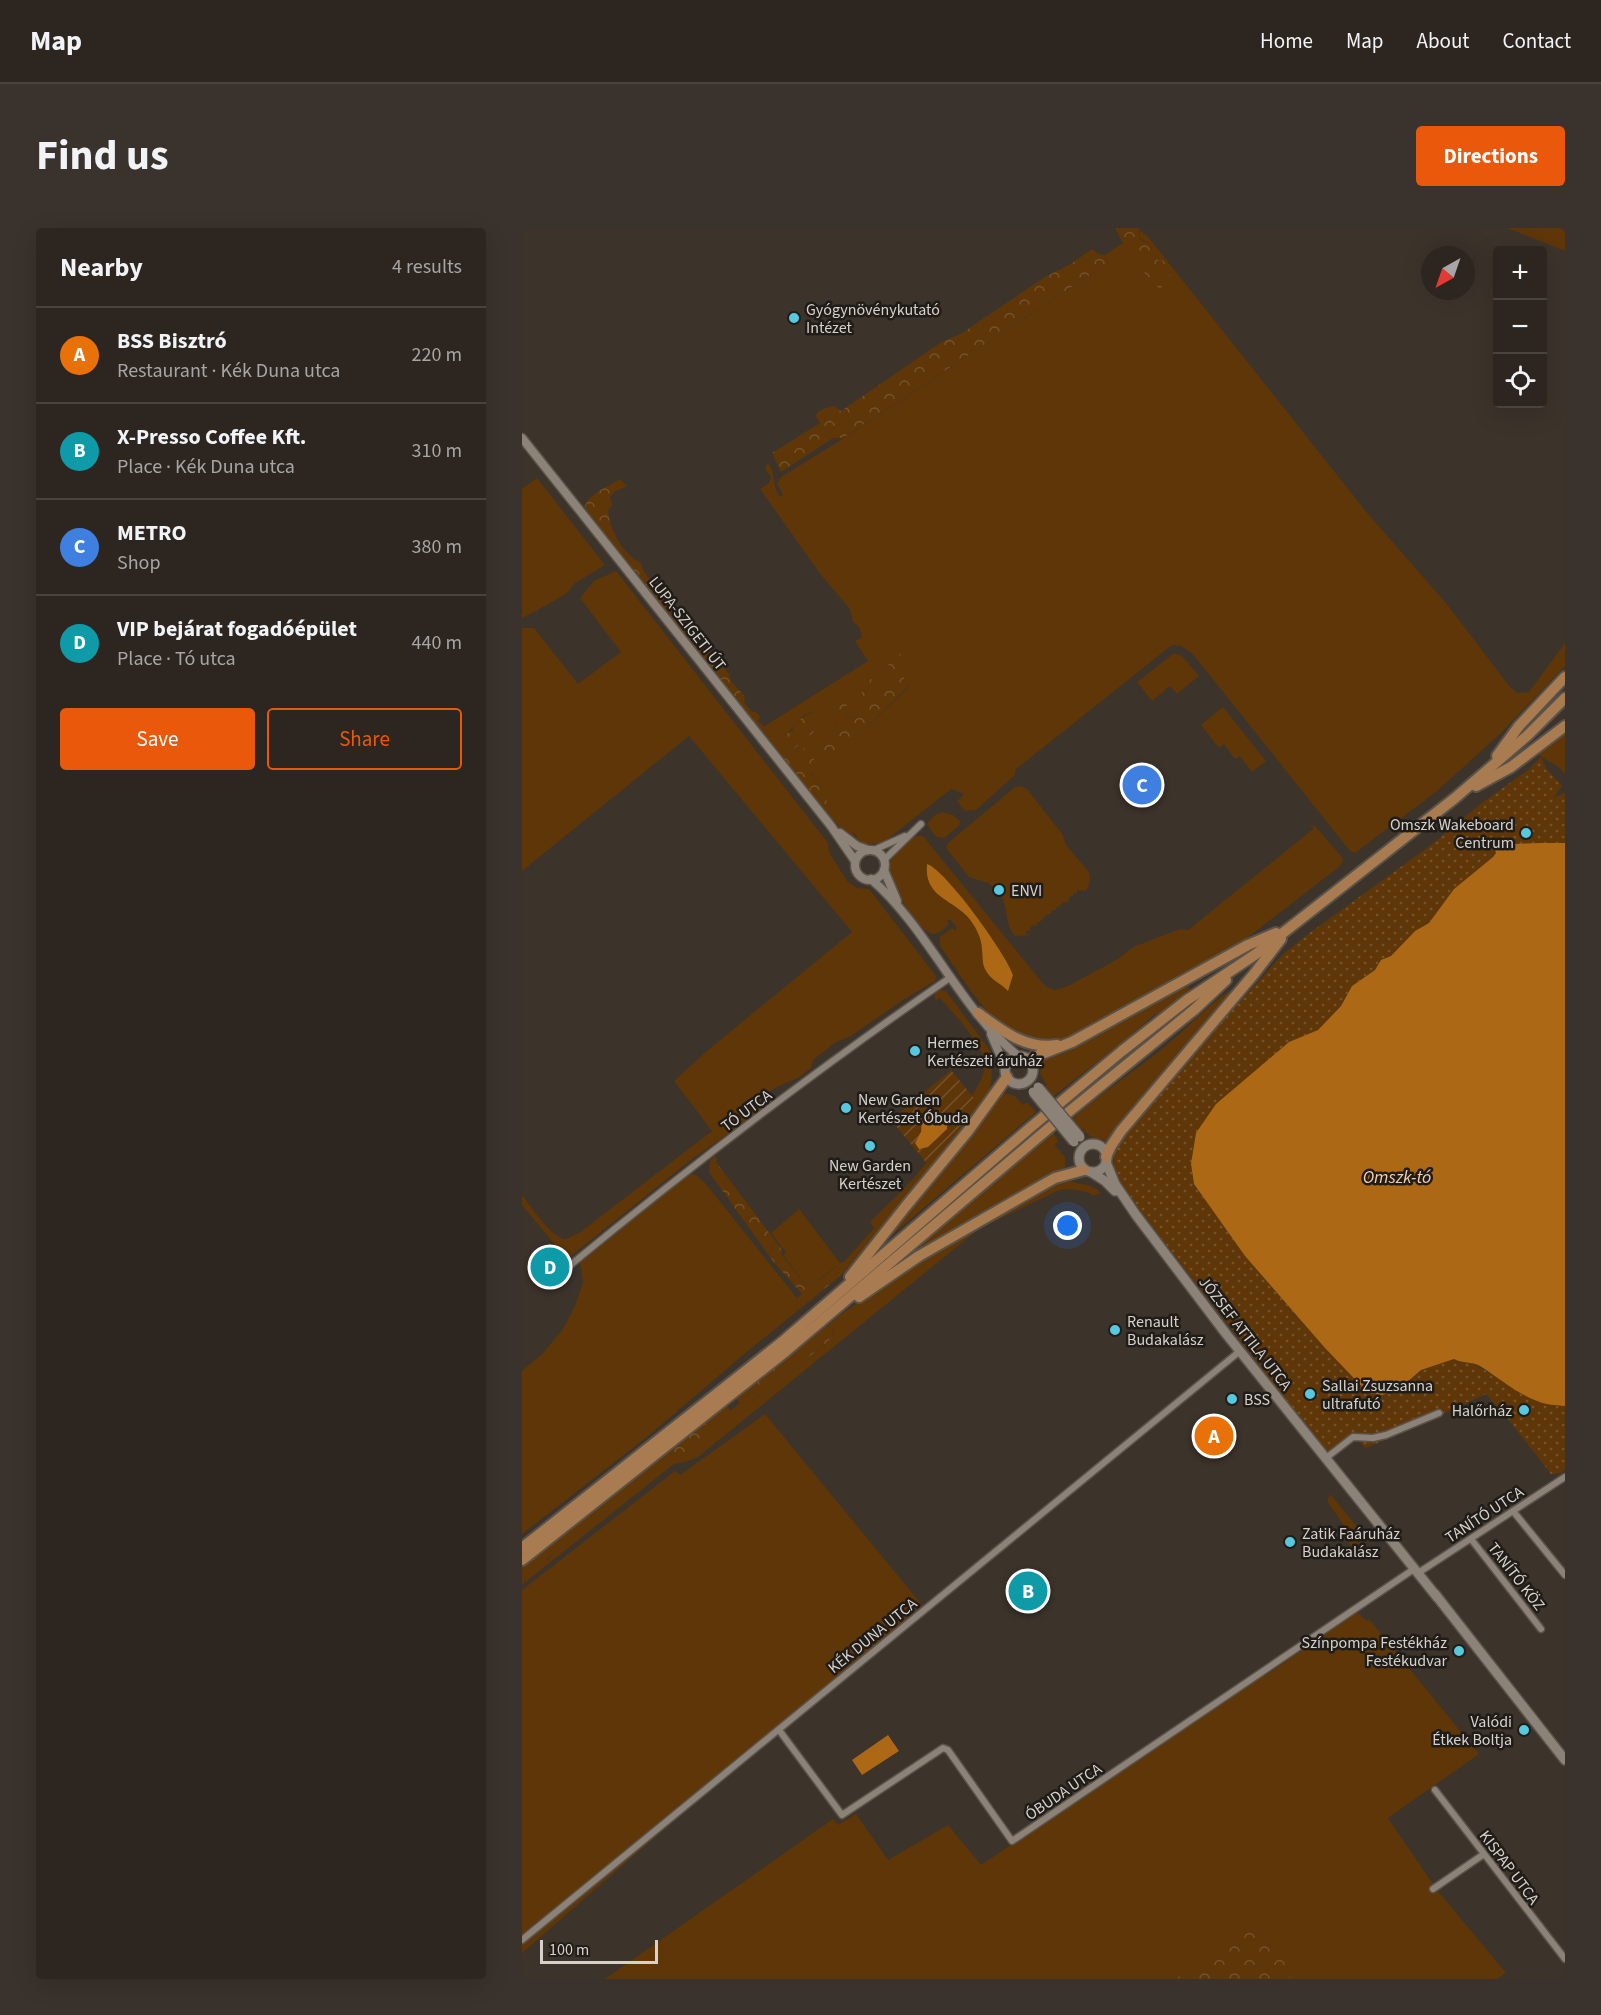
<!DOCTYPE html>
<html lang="en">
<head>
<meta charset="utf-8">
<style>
	:root { --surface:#2d2620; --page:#39322d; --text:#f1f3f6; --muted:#a7a5a5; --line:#48433e; --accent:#ea580c }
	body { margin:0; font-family:"Source Sans 3",sans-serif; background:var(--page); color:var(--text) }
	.controls { position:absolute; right:18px; top:18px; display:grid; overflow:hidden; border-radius:6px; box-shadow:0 6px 24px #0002 }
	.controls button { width:54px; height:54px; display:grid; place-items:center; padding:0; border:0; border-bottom:2px solid var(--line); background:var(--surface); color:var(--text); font:30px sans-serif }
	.compass { position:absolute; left:899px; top:18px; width:54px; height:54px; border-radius:50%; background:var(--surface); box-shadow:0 6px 24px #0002; rotate:220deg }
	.scale { position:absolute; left:18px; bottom:15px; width:118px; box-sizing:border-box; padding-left:6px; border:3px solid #d7d1cc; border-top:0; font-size:16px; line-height:21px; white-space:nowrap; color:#d7d1cc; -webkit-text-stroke:4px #201c18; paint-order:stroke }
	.you { position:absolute; left:546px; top:998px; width:21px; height:21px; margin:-15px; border:4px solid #fff; border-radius:50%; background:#1a73e8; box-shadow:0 0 0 9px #1a73e833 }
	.badge { display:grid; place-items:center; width:39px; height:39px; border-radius:50%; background:var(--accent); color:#fff; font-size:20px; font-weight:700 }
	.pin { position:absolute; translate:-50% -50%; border:3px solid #fff; box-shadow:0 2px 6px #0006 }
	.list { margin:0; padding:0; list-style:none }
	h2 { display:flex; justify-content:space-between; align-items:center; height:78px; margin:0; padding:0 24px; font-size:26px }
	h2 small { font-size:20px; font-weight:400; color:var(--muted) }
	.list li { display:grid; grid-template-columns:39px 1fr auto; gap:18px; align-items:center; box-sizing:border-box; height:96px; padding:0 24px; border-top:2px solid var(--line) }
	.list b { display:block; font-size:22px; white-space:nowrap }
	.list p { margin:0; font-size:20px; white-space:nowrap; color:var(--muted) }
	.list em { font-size:20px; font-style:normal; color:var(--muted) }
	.actions { display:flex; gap:12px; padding:18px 24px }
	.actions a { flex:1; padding:14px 0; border:2px solid var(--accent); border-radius:6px; text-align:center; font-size:21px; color:var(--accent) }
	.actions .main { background:var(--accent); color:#fff }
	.icon { flex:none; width:33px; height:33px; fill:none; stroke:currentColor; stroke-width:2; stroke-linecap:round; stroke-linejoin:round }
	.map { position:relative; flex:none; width:1043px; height:1751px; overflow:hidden; border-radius:6px }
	header { display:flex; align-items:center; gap:36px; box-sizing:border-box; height:84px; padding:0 30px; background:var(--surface); border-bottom:2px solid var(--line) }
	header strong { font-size:28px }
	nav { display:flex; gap:33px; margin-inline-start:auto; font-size:21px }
	.intro { display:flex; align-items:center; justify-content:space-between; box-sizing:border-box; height:144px; padding:0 36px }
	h1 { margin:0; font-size:42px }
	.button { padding:15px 27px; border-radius:6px; background:var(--accent); color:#fff; font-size:21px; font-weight:700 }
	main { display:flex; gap:36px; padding:0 36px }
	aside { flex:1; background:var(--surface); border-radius:6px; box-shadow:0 6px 24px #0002 }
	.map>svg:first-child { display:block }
	.grass { fill:#5e3608; fill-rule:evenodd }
	.forest { fill:url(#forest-crowns) }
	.park { fill:url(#park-dots) }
	.garden { fill:url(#garden-furrows) }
	.water { fill:#ad6815 }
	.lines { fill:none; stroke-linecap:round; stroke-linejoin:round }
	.minor-casing { stroke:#59524a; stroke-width:9 }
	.tertiary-casing { stroke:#59524a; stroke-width:11 }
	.secondary-casing { stroke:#59524a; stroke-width:12 }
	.primary-casing { stroke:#59524a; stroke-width:14 }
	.minor { stroke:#8c8278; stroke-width:6 }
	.tertiary { stroke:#8c8278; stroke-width:8 }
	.secondary { stroke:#8c8278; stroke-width:9 }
	.primary { stroke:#a87c50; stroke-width:10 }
	.secondary-bridge-casing { stroke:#59524a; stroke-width:12; stroke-linecap:butt }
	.secondary-bridge { stroke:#8c8278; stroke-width:9 }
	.poi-dot { fill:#56c9e1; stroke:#201c18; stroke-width:2 }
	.labels { text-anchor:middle; stroke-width:5; stroke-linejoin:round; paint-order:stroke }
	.poi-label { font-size:16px; fill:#d7d1cc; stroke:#201c18; text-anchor:start }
	.street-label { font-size:16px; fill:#d7d1cc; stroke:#201c18 }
	.water-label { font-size:18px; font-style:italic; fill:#f6d0ae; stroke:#201c18 }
</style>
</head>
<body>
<header>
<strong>Map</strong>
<nav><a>Home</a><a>Map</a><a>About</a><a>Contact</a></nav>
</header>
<div class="intro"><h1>Find us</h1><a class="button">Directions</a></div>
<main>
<aside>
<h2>Nearby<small>4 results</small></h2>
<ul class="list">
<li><span class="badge" style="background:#e8710a">A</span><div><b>BSS Bisztró</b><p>Restaurant · Kék Duna utca</p></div><em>220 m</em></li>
<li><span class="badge" style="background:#0f9aa8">B</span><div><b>X-Presso Coffee Kft.</b><p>Place · Kék Duna utca</p></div><em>310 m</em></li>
<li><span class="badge" style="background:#3f7fe0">C</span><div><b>METRO</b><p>Shop</p></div><em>380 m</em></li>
<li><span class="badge" style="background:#0f9aa8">D</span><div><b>VIP bejárat fogadóépület</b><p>Place · Tó utca</p></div><em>440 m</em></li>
</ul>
<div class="actions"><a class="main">Save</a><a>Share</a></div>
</aside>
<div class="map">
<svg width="1043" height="1751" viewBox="0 0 1043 1751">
	<defs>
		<pattern id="forest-crowns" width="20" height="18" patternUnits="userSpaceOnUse" patternTransform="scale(1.5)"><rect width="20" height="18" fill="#5e3608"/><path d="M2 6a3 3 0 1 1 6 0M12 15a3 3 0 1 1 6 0" fill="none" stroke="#74522b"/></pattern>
		<pattern id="park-dots" width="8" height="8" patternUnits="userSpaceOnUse" patternTransform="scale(1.5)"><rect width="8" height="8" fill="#5e3608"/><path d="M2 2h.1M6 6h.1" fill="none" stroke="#74522b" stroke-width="1.8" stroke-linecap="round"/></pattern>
		<pattern id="garden-furrows" width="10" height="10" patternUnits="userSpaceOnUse" patternTransform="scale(1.5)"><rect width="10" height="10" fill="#5e3608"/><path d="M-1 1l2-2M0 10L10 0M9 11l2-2" fill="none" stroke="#74522b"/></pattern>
	</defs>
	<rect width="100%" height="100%" fill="#3c332b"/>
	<g class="grass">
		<path d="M985,0H1043V23Z"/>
		<path d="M618,2L627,10L846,286L924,375L988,459L995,465L1007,464L1043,415V438L979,505L915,563L833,625L828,623L670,425L659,418L650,417L493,542V547L454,582L443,583L435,573L442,566L429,561L362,614C347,618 337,616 325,607L335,612V608L327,601L297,563L299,559L272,520L293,503L300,482C295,483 286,485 281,488C268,499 272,507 250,510L247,503L241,499L346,433L333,413L340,409L337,399L331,394L328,381L299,347L238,261L247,255L249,249L243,241L246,235C255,248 249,255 258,269L261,267L255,255L259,249L314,215L586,35L583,27L601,15L609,30L638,61L636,32L630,24L629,17L617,10ZM366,446L387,459L331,512L300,510L313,501L316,496L309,483L332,469L323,478L325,489L333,491L344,480L347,459L358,456Z"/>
		<path d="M15,250L83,337L53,355L45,365L27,376L0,390V261Z"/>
		<path d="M94,343L306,615L307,624L325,653L335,660L347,661L414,748L413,753L381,772L329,808L314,814L291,832L289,840L276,850L259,857L221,878L220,885L244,876L240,882L170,931L49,1028L43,1029L0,977V967C8,977 31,1012 44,1011C48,1010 53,1006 57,1005L190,903L152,853L186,822L330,704L167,508L0,643V400H12L56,456L99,424L58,370L72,353Z"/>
		<path d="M652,425L660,428L677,448L655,466L648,458L630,473L615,454Z"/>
		<path d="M701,479L744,533L730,544L718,528L713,531L702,516L697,520L679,497Z"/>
		<path d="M1043,503V546C1033,533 1022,534 1015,524Z"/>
		<path d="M499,558L505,561L541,607L544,617L567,644L568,653L564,663L555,662V665H552L551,668H548L546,674H541L537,679H534V682H530L529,686H525L518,694H515V698L510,697L507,703H504V706L509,707L493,708C482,694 487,685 480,669L482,664L476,657L470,658L466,655L447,649L424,620L426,615L493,559Z"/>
		<path d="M420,584L431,587L438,593L437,598L422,610L414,609L405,596L413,587Z"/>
		<path d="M792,597L820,629L821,633L817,639L716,717L544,812C528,815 513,814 497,809C470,800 435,742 418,718V709L430,700L433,702L435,700L428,691L425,693L427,696C423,700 417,706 411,706C398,705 369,659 367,646C365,634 372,626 381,618C387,612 392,607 401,608L523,758L533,762L546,758L596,731L611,719L658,701L666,702L791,601V599L787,598Z"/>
		<path d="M665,757L667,759V762L639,785L632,787L606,810L529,870L521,860L525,857L518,846L520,837L519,832L543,825Z"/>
		<path d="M710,761L586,913L569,909L559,900L556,902L549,892C580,864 615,842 647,815C668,797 687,776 710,761Z"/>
		<path d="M419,762L424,763L469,824C471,831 470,862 466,868C454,890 435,910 419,930C388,968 357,1005 324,1042L318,1048L315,1038L286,1060L261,1027L264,1025L249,1005L277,981L318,1035L323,1033L352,1000L348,994C362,980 408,938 412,920C424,903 465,854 463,836C460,815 432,786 418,770L414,772L412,769L414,764Z"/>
		<path d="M476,863L493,868L501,877L505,874L514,884L370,1007H367Z"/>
		<path d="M528,901L537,913L533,917L543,929V944L511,958L396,1022H394L393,1019Z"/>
		<path d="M167,946L174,947L184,956L275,1070L276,1078L273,1085L221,1127L125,1209L0,1306V1143L20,1126L41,1101L53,1078L61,1054L58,1035Z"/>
		<path d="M545,951C556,958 569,954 579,965L572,968C563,962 548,960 537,962L457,1001L176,1229L170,1228L182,1196L152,1219L150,1223L164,1234L152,1236L2,1355L3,1348C21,1340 24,1332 38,1320L18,1324L0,1338V1336L208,1175L206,1178L208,1183L218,1175L214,1171L225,1162L227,1169L232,1172L302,1117L311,1107L310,1102L305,1098L319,1086L430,1012L501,972Z"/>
		<path d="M243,1186L400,1377L0,1725V1362L153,1243L158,1247Z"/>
		<path d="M808,1266L845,1311L830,1319L823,1310L828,1306L805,1273Z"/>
		<path d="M835,1384L845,1393L847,1391L957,1526L866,1590L915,1662L984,1745L975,1751H83L311,1591L316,1597L334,1586L366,1632L426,1597L459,1637L733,1452L746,1446Z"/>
	</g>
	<g class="forest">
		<path d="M593,0H617V11L629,17L630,24L636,32L642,33L649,46L638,62L609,30Z"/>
		<path d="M570,21L576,26L583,27L586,35L321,210H311L259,244L250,225L298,195L293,187L301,181L312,178L319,183L418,115L440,105L523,49L547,37Z"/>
		<path d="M98,251L105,258L92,264L88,269L90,278L86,282C87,301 101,327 119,335L121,342L135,362L147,370L207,446L209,453L223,469L222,474L229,483L235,485L238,489L236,493L247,503L250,509H258L270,503C274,489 288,486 300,481L299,488L302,493L293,503L272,521L276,525L283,520L288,522L294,537L288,544L299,559L297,563L337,613L325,607L298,578L62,282C64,266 86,259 98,251Z"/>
		<path d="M380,425L389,436L381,448L387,458L331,512L304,529L300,520V510L313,501L316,496L309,483L308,474L327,463L332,464V469L323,479L325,489L333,491L343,480L337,470L341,462L347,459L346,454L349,451L358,455L366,446L367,432Z"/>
		<path d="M193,928L195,931L194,934L260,1022L259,1026L286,1060L316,1038L318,1048L273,1085L276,1078L275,1070L280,1066L251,1033L187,944L188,933Z"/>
		<path d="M305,1098L310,1102L311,1108L302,1117L232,1172L227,1170L225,1162Z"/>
		<path d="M188,1195C191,1215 185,1217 170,1228L176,1229L164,1234L150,1223L152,1219L182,1196Z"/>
		<path d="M32,1316L39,1321L27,1329L20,1340L3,1348L2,1355L0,1357V1338Z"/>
		<path d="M739,1698L744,1701L767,1727L771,1741L767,1751H653L732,1700Z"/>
	</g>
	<path class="park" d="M1019,529L1024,540L1040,558L1031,570L1043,565V615L991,616L976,622L971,629L932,661L907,695L893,703L869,728L859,732L853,742L830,758L819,778L796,802L767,814L669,936L672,956L723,1028L803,1120L846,1165L876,1162L899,1142L932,1131L938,1134H949L1016,1174L1043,1178V1242L1039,1245L1029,1246L983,1187L964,1166L876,1207L843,1220L835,1210L809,1230L602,962L592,944V929L596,915L618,885L760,727L789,704L913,614L957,577L1006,542Z"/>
	<path class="garden" d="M429,842L456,875L407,938L369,892Z"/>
	<g class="water">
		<path d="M1019,615H1043V1178C1034,1177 1023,1177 1015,1173C994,1165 977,1150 958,1138C949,1133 941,1136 932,1131L899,1142L876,1162L860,1167L846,1165L803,1120L723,1028L672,956L669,936L674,905L694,876L767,814L796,802L819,778L830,758L853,742L859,732L869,728L893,703L907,695L932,661L971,629L974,625L972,619L976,622L991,616Z"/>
		<path d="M405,636C423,641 485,727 491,747L486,763C479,755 468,752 463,741C460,735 461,729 460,722C460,710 453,697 445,688C427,670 402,668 405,636Z"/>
		<path d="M409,883L415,884L425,892V901L406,919L397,921L393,915L399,904L400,892Z"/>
		<path d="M366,1507L377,1523L340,1547L330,1532Z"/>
	</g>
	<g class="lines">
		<g class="minor-casing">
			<g id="minor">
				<path d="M352,622L383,608"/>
				<path d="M362,632L399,596"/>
				<path d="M41,1043C166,940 295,841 429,749"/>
				<path d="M804,1230L831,1209L851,1210L864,1207L917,1185"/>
				<path d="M991,1283L1043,1347"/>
				<path d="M949,1311L1019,1401"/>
				<path d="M896,1345L1043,1249"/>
				<path d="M257,1502L320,1587L421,1520L426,1522L490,1613L892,1341"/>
				<path d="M913,1562L1043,1731"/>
				<path d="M911,1661L962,1626"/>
				<path d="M0,1712L718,1123"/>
			</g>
		</g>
		<g class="tertiary-casing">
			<g id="tertiary">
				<path d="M0,210L309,598L333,633"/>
				<path d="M318,605L335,618L346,622"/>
				<circle cx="348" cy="637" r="15"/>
				<path d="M362,642L375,673"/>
				<path d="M349,651C406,700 438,781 495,827"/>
				<path d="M469,806L483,839"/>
			</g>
		</g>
		<g class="secondary-casing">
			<g id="secondary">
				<circle cx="497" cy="842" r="14"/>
				<circle cx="571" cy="930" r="14"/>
				<path d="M584,934L593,956L614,987L705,1107L915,1369"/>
				<path d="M569,944L583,953L593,963"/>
				<path d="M913,1366L1043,1532"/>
			</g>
		</g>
		<g class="primary-casing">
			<g id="primary">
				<path d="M975,528L997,498L1043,449"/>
				<path d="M954,558L989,539L1043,498"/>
				<path d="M456,785C479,802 504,822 535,817"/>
				<path d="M507,831L550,814L726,717L754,705"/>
				<path d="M584,929L589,918L599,903L732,746L759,711"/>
				<path d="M328,1049L384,978L446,903L485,849"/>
				<path d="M337,1069L397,1028L524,955L533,950L562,942"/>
				<path d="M0,1320L260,1114L509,899L600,823L665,772L734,726L933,570L1006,507L1043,470"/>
				<path d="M0,1332L264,1123L527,900L673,781L704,752"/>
			</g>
		</g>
		<use href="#minor" class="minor"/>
		<use href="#tertiary" class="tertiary"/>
		<use href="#secondary" class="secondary"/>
		<use href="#primary" class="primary"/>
		<g class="secondary-bridge-casing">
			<g id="secondary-bridge">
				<path d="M516,859L558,909"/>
				<path d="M511,864L552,914"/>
			</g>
		</g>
		<use href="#secondary-bridge" class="secondary-bridge"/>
	</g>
	<g class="poi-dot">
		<circle cx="272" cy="90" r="6"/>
		<circle cx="1004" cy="605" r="6"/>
		<circle cx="477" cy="662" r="6"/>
		<circle cx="393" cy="823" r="6"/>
		<circle cx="324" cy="880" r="6"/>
		<circle cx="348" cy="918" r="6"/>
		<circle cx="593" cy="1102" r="6"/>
		<circle cx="788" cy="1166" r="6"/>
		<circle cx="710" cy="1171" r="6"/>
		<circle cx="1002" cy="1182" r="6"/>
		<circle cx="768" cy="1314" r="6"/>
		<circle cx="937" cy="1423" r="6"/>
		<circle cx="1002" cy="1502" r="6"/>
	</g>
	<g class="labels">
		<g class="poi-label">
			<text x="284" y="87">Gyógynövénykutató<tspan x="284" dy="18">Intézet</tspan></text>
			<text x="992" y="602" text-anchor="end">Omszk Wakeboard<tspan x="992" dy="18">Centrum</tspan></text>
			<text x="489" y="668">ENVI</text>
			<text x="405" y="820">Hermes<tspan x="405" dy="18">Kertészeti áruház</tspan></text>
			<text x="336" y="877">New Garden<tspan x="336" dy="18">Kertészet Óbuda</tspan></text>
			<text x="348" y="943" text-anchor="middle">New Garden<tspan x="348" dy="18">Kertészet</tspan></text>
			<text x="605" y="1099">Renault<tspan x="605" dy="18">Budakalász</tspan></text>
			<text x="800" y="1163">Sallai Zsuzsanna<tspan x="800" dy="18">ultrafutó</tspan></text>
			<text x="722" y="1177">BSS</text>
			<text x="990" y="1188" text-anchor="end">Halőrház</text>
			<text x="780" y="1311">Zatik Faáruház<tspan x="780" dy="18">Budakalász</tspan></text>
			<text x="925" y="1420" text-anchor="end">Színpompa Festékház<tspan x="925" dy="18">Festékudvar</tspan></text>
			<text x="990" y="1499" text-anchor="end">Valódi<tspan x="990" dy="18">Étkek Boltja</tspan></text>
		</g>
		<g class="street-label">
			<text transform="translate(166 395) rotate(52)" y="6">LUPA-SZIGETI ÚT</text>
			<text transform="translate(224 882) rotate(-37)" y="6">TÓ UTCA</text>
			<text transform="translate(724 1105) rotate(52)" y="6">JÓZSEF ATTILA UTCA</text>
			<text transform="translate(962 1286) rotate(-33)" y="6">TANÍTÓ UTCA</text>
			<text transform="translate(995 1348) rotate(52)" y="6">TANÍTÓ KÖZ</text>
			<text transform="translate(350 1407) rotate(-39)" y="6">KÉK DUNA UTCA</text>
			<text transform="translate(541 1563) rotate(-34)" y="6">ÓBUDA UTCA</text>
			<text transform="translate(988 1639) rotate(53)" y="6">KISPAP UTCA</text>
		</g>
		<g class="water-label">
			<text x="875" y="955">Omszk-tó</text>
		</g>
	</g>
</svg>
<div class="controls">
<button>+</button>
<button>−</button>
<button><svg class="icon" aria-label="locate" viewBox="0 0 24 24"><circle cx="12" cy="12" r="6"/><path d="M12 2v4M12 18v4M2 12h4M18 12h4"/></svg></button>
</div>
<svg class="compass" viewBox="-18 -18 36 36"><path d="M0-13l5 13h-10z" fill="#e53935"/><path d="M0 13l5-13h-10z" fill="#a7a5a5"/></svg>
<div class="scale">100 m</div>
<div class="you"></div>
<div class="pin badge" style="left:692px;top:1208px;background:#e8710a">A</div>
<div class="pin badge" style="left:506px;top:1363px;background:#0f9aa8">B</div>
<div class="pin badge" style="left:620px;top:557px;background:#3f7fe0">C</div>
<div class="pin badge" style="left:28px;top:1039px;background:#0f9aa8">D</div>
</div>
</main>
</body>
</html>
